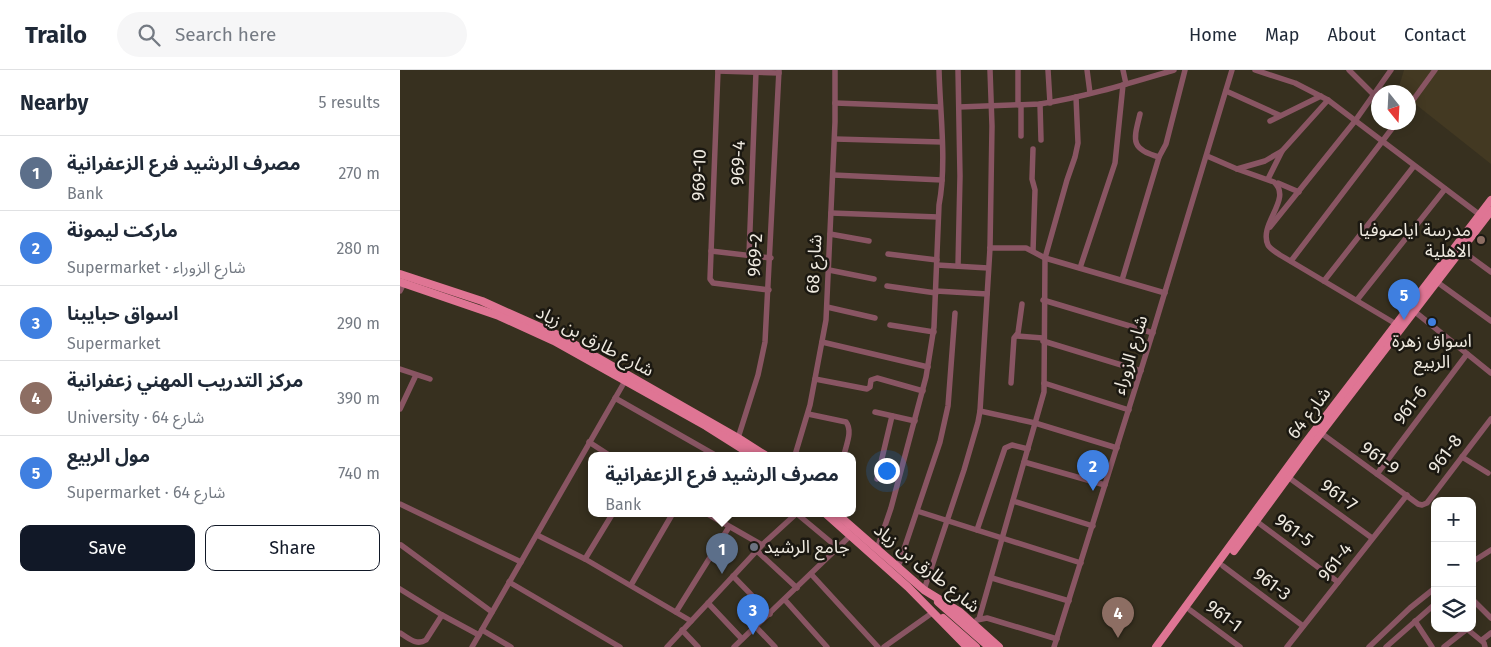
<!DOCTYPE html>
<html lang="en">
<head>
<meta charset="utf-8">
<style>
	:root { --surface:#fff; --page:#f6f6f7; --text:#1f2937; --muted:#747a83; --line:#e0e1e3; --accent:#111827 }
	body { margin:0; font-family:"Fira Sans","Noto Sans Arabic",sans-serif; background:var(--page); color:var(--text) }
	.controls { position:absolute; right:15px; bottom:15px; display:grid; overflow:hidden; border-radius:10px; box-shadow:0 2px 12px #0003 }
	.controls button { width:45px; height:45px; display:grid; place-items:center; padding:0; border:0; border-bottom:1px solid var(--line); background:var(--surface); color:var(--text); font:25px sans-serif }
	.compass { position:absolute; left:971px; top:15px; width:45px; height:45px; border-radius:50%; background:var(--surface); box-shadow:0 2px 12px #0003; rotate:162deg }
	.you { position:absolute; left:486px; top:400px; width:18px; height:18px; margin:-12px; border:4px solid #fff; border-radius:50%; background:#1a73e8; box-shadow:0 0 0 8px #1a73e833 }
	.badge { display:grid; place-items:center; width:32px; height:32px; border-radius:50%; background:var(--accent); color:#fff; font-size:16px; font-weight:700 }
	.pin { position:absolute; translate:-50% -41px; filter:drop-shadow(0 1px 2px #0008) }
	.pin::after { content:''; position:absolute; top:26px; width:18px; height:15px; background:inherit; clip-path:polygon(0 0,100% 0,50% 100%) }
	.popup { position:absolute; left:188px; top:382px; width:268px; height:65px; box-sizing:border-box; display:grid; place-content:center; border-radius:10px; background:var(--surface); filter:drop-shadow(0 1px 4px #0005); font-size:16px; white-space:nowrap; color:var(--muted) }
	.popup b { font-size:19px; color:var(--text) }
	.popup::after { content:''; position:absolute; left:50%; top:100%; margin-left:-10px; border:10px solid transparent; border-top-color:var(--surface) }
	.list { margin:0; padding:0; list-style:none }
	h2 { display:flex; justify-content:space-between; align-items:center; height:65px; margin:0; padding:0 20px; font-size:21px }
	h2 small { font-size:16px; font-weight:400; color:var(--muted) }
	.list li { display:grid; grid-template-columns:32px 1fr auto; gap:15px; align-items:center; box-sizing:border-box; height:75px; padding:0 20px; border-top:1px solid var(--line) }
	.list b { display:block; font-size:19px; white-space:nowrap }
	.list p { margin:0; font-size:16px; white-space:nowrap; color:var(--muted) }
	.list em { font-size:16px; font-style:normal; color:var(--muted) }
	.actions { display:flex; gap:10px; padding:15px 20px }
	.actions a { flex:1; padding:11px 0; border:1px solid var(--accent); border-radius:10px; text-align:center; font-size:18px; color:var(--accent) }
	.actions .main { background:var(--accent); color:#fff }
	.icon { flex:none; width:28px; height:28px; fill:none; stroke:currentColor; stroke-width:2; stroke-linecap:round; stroke-linejoin:round }
	.map { position:relative; flex:none; width:1091px; height:577px; overflow:hidden }
	header { display:flex; align-items:center; gap:30px; box-sizing:border-box; height:70px; padding:0 25px; background:var(--surface); border-bottom:1px solid var(--line) }
	header strong { font-size:24px }
	nav { display:flex; gap:28px; margin-inline-start:auto; font-size:18px }
	.search { width:350px; height:45px; background:var(--page); display:flex; align-items:center; gap:12px; box-sizing:border-box; padding:0 18px; border-radius:28px; color:var(--muted); font-size:19px }
	main { display:flex }
	aside { flex:1; background:var(--surface) }
	.map>svg:first-child { display:block }
	.built { fill:#433922 }
	.lines { fill:none; stroke-linecap:round; stroke-linejoin:round }
	.minor { stroke:#895563; stroke-width:5.5 }
	.major { stroke:#df7594; stroke-width:8 }
	.education-dot { fill:#8d6e63; stroke:#1b1811; stroke-width:2 }
	.shop-dot { fill:#3f7fe0; stroke:#1b1811; stroke-width:2 }
	.worship-dot { fill:#6b7280; stroke:#1b1811; stroke-width:2 }
	.labels { text-anchor:middle; stroke-width:5; stroke-linejoin:round; paint-order:stroke }
	.street-label { font-size:18px; fill:#efeae0; stroke:#1b1811 }
	.poi-label { font-size:18px; fill:#efeae0; stroke:#1b1811; text-anchor:end }
</style>
</head>
<body>
<header>
<strong>Trailo</strong>
<div class="search"><svg class="icon" aria-label="search" viewBox="0 0 24 24"><circle cx="10" cy="10" r="6"/><path d="M15 15l6 6"/></svg>Search here</div>
<nav><a>Home</a><a>Map</a><a>About</a><a>Contact</a></nav>
</header>
<main>
<aside>
<h2>Nearby<small>5 results</small></h2>
<ul class="list">
<li><span class="badge" style="background:#5c6f8a">1</span><div><b>مصرف الرشيد فرع الزعفرانية</b><p>Bank</p></div><em>270 m</em></li>
<li><span class="badge" style="background:#3f7fe0">2</span><div><b>ماركت ليمونة</b><p>Supermarket · شارع الزوراء</p></div><em>280 m</em></li>
<li><span class="badge" style="background:#3f7fe0">3</span><div><b>اسواق حبايبنا</b><p>Supermarket</p></div><em>290 m</em></li>
<li><span class="badge" style="background:#8d6e63">4</span><div><b>مركز التدريب المهني زعفرانية</b><p>University · شارع 64</p></div><em>390 m</em></li>
<li><span class="badge" style="background:#3f7fe0">5</span><div><b>مول الربيع</b><p>Supermarket · شارع 64</p></div><em>740 m</em></li>
</ul>
<div class="actions"><a class="main">Save</a><a>Share</a></div>
</aside>
<div class="map">
<svg width="1091" height="577" viewBox="0 0 1091 577">
	<rect width="100%" height="100%" fill="#37301f"/>
	<path class="built" d="M1004,0H1091V94L1009,29L1008,22H1001L998,20Z"/>
	<g class="lines">
		<g class="minor">
			<path d="M318,0L310,209L313,213L369,220"/>
			<path d="M648,0L650,33"/>
			<path d="M687,0L690,23"/>
			<path d="M723,0L726,14"/>
			<path d="M855,0L895,13L928,30L1080,145"/>
			<path d="M949,0L974,25"/>
			<path d="M318,1L379,3"/>
			<path d="M826,21L879,45"/>
			<path d="M435,33L540,37"/>
			<path d="M618,34V0"/>
			<path d="M640,34L641,70"/>
			<path d="M559,37L640,34C685,27 730,13 774,0"/>
			<path d="M1008,37L1035,0"/>
			<path d="M740,44C734,69 729,79 759,87"/>
			<path d="M870,51L921,26"/>
			<path d="M621,66V35"/>
			<path d="M435,69L542,72"/>
			<path d="M807,86L837,99L874,112C893,129 858,154 868,175C870,179 876,182 880,185L996,254"/>
			<path d="M837,99L865,91L882,81L928,30"/>
			<path d="M433,105L542,110"/>
			<path d="M868,109L882,81"/>
			<path d="M878,113L899,122"/>
			<path d="M431,143L538,147"/>
			<path d="M870,157L955,51L991,0"/>
			<path d="M430,164L469,171"/>
			<path d="M590,178H626L645,188L765,223"/>
			<path d="M1061,180L1091,202"/>
			<path d="M311,181L371,188"/>
			<path d="M633,181L635,120L632,109L633,79"/>
			<path d="M488,184L537,190"/>
			<path d="M349,185L356,2"/>
			<path d="M891,191L997,52"/>
			<path d="M537,195L588,198"/>
			<path d="M558,196L560,106L558,0"/>
			<path d="M680,198L715,93L723,15"/>
			<path d="M429,200L474,209"/>
			<path d="M722,210L759,87L766,74L785,0"/>
			<path d="M924,211L1014,96"/>
			<path d="M1037,212L1091,251"/>
			<path d="M487,216L536,223"/>
			<path d="M0,221L4,213"/>
			<path d="M536,221L587,224"/>
			<path d="M643,230L753,263"/>
			<path d="M957,230L1045,119"/>
			<path d="M427,237L475,248"/>
			<path d="M1014,241L1091,303"/>
			<path d="M490,255L534,262"/>
			<path d="M617,266L643,268"/>
			<path d="M643,271L741,301"/>
			<path d="M422,272L528,297"/>
			<path d="M0,299L30,309"/>
			<path d="M415,309L467,319L470,317L471,310L477,308L523,321"/>
			<path d="M611,313L614,268L618,263L622,234"/>
			<path d="M644,313L729,340"/>
			<path d="M215,328L315,385"/>
			<path d="M0,339L16,305"/>
			<path d="M580,341L635,353L717,378"/>
			<path d="M475,342L515,351"/>
			<path d="M408,344L446,352C453,361 446,375 444,385"/>
			<path d="M921,363L1018,434L1022,435L1027,433L1091,349"/>
			<path d="M338,368L358,305L365,272L379,0"/>
			<path d="M189,372L209,385"/>
			<path d="M395,385L410,335L426,250L435,52V0"/>
			<path d="M1062,387L1088,403"/>
			<path d="M624,392L705,415"/>
			<path d="M977,404L1067,284"/>
			<path d="M888,407L972,468"/>
			<path d="M477,409L492,346"/>
			<path d="M613,431L693,456"/>
			<path d="M0,434L121,492"/>
			<path d="M517,441L681,493"/>
			<path d="M306,443L362,475"/>
			<path d="M396,443L438,478"/>
			<path d="M856,451L938,512"/>
			<path d="M577,460L605,378L612,375L628,379"/>
			<path d="M137,465L185,489L291,551"/>
			<path d="M1,475L92,542"/>
			<path d="M477,479L491,438L526,307L534,257L539,135C547,93 540,43 539,0"/>
			<path d="M357,481L397,518"/>
			<path d="M185,489L213,443"/>
			<path d="M1072,492L1091,480"/>
			<path d="M823,496L903,556"/>
			<path d="M498,497L540,372L548,336L555,243"/>
			<path d="M411,504L478,577"/>
			<path d="M333,506L370,544"/>
			<path d="M592,508L669,531"/>
			<path d="M109,512L220,577"/>
			<path d="M231,515L273,443"/>
			<path d="M0,519L42,545L79,565"/>
			<path d="M524,520L564,400L578,352L580,341L590,178L592,56L590,0"/>
			<path d="M1072,529L1091,548"/>
			<path d="M385,530L427,577"/>
			<path d="M308,533L342,569"/>
			<path d="M790,540L840,577"/>
			<path d="M276,542L329,457"/>
			<path d="M579,549L644,322L645,188L667,110L675,87L678,73L676,27"/>
			<path d="M577,550L587,548L657,569"/>
			<path d="M1015,551L1032,577"/>
			<path d="M356,557L375,577"/>
			<path d="M82,560L111,577"/>
			<path d="M282,560L298,577"/>
			<path d="M0,563C9,568 16,576 26,570L42,545"/>
			<path d="M1082,570L1091,563"/>
			<path d="M72,577L225,311"/>
			<path d="M267,577L362,475L397,443"/>
			<path d="M334,577L450,466"/>
			<path d="M484,577L532,543"/>
			<path d="M654,577L751,268L832,0"/>
			<path d="M887,577L1007,425"/>
			<path d="M969,577L1010,538L1035,518"/>
			<path d="M986,577L1035,534"/>
			<path d="M1044,577L1067,559L1084,573L1085,577"/>
		</g>
		<g class="major">
			<path d="M0,204L82,231L158,265L338,368L365,385"/>
			<path d="M0,212L99,246L154,271L306,356L352,385"/>
			<path d="M425,443L508,517L567,577"/>
			<path d="M436,443L524,520L560,542L599,577"/>
			<path d="M834,481L911,376L1091,141"/>
			<path d="M538,532L589,577"/>
			<path d="M543,548L576,577"/>
			<path d="M756,577L906,372L1091,130"/>
		</g>
	</g>
	<circle class="education-dot" cx="1081" cy="170" r="5"/>
	<circle class="shop-dot" cx="1032" cy="252" r="5"/>
	<circle class="worship-dot" cx="354" cy="477" r="5"/>
	<g class="labels">
		<g class="street-label">
			<text transform="translate(338 93) rotate(-88)" y="6">969-4</text>
			<text transform="translate(299 105) rotate(-88)" y="6">969-10</text>
			<text transform="translate(355 185) rotate(-87)" y="6">969-2</text>
			<text transform="translate(414 194) rotate(-87)" y="6">شارع 68</text>
			<text transform="translate(195 271) rotate(28)" y="6">شارع طارق بن زياد</text>
			<text transform="translate(730 285) rotate(-73)" y="6">شارع الزوراء</text>
			<text transform="translate(1010 335) rotate(-53)" y="6">961-6</text>
			<text transform="translate(909 343) rotate(-53)" y="6">شارع 64</text>
			<text transform="translate(1045 384) rotate(-53)" y="6">961-8</text>
			<text transform="translate(980 388) rotate(36)" y="6">961-9</text>
			<text transform="translate(939 425) rotate(36)" y="6">961-7</text>
			<text transform="translate(894 460) rotate(36)" y="6">961-5</text>
			<text transform="translate(935 492) rotate(-52)" y="6">961-4</text>
			<text transform="translate(527 498) rotate(39)" y="6">شارع طارق بن زياد</text>
			<text transform="translate(872 514) rotate(37)" y="6">961-3</text>
			<text transform="translate(824 546) rotate(37)" y="6">961-1</text>
		</g>
		<g class="poi-label">
			<text x="1071" y="166">مدرسة اياصوفيا<tspan x="1071" dy="21">الاهلية</tspan></text>
			<text x="1032" y="277" text-anchor="middle">اسواق زهرة<tspan x="1032" dy="21">الربيع</tspan></text>
			<text x="364" y="483" text-anchor="start">جامع الرشيد</text>
		</g>
	</g>
</svg>
<div class="controls">
<button>+</button>
<button>−</button>
<button><svg class="icon" aria-label="layers" viewBox="0 0 24 24"><path d="M12 4l9 5-9 5-9-5zM3 14l9 5 9-5"/></svg></button>
</div>
<svg class="compass" viewBox="-18 -18 36 36"><path d="M0-13l5 13h-10z" fill="#e53935"/><path d="M0 13l5-13h-10z" fill="#747a83"/></svg>
<div class="you"></div>
<div class="pin badge" style="left:322px;top:504px;background:#5c6f8a">1</div>
<div class="popup"><b>مصرف الرشيد فرع الزعفرانية</b>Bank</div>
<div class="pin badge" style="left:693px;top:421px;background:#3f7fe0">2</div>
<div class="pin badge" style="left:353px;top:565px;background:#3f7fe0">3</div>
<div class="pin badge" style="left:718px;top:568px;background:#8d6e63">4</div>
<div class="pin badge" style="left:1004px;top:250px;background:#3f7fe0">5</div>
</div>
</main>
</body>
</html>
